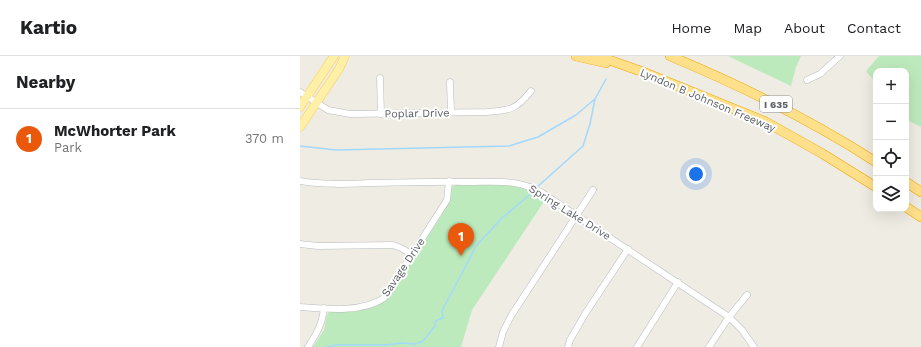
<!DOCTYPE html>
<html lang="en">
<head>
<meta charset="utf-8">
<style>
	:root { --surface:#fff; --page:#f2f2f2; --text:#202124; --muted:#757577; --line:#e0e0e0; --accent:#ea580c }
	body { margin:0; font-family:"Work Sans",sans-serif; background:var(--page); color:var(--text) }
	.controls { position:absolute; right:12px; top:12px; display:grid; overflow:hidden; border-radius:8px; box-shadow:0 4px 16px #0002 }
	.controls button { width:36px; height:36px; display:grid; place-items:center; padding:0; border:0; border-bottom:1px solid var(--line); background:var(--surface); color:var(--text); font:20px sans-serif }
	.you { position:absolute; left:396px; top:118px; width:14px; height:14px; margin:-10px; border:3px solid #fff; border-radius:50%; background:#1a73e8; box-shadow:0 0 0 6px #1a73e833 }
	.badge { display:grid; place-items:center; width:26px; height:26px; border-radius:50%; background:var(--accent); color:#fff; font-size:13px; font-weight:700 }
	.pin { position:absolute; translate:-50% -33px; filter:drop-shadow(0 1px 2px #0008) }
	.pin::after { content:''; position:absolute; top:21px; width:14px; height:12px; background:inherit; clip-path:polygon(0 0,100% 0,50% 100%) }
	.list { margin:0; padding:0; list-style:none }
	h2 { display:flex; justify-content:space-between; align-items:center; height:52px; margin:0; padding:0 16px; font-size:17px }
	h2 small { font-size:13px; font-weight:400; color:var(--muted) }
	.list li { display:grid; grid-template-columns:26px 1fr auto; gap:12px; align-items:center; box-sizing:border-box; height:60px; padding:0 16px; border-top:1px solid var(--line) }
	.list b { display:block; font-size:15px; white-space:nowrap }
	.list p { margin:0; font-size:13px; white-space:nowrap; color:var(--muted) }
	.list em { font-size:13px; font-style:normal; color:var(--muted) }
	.icon { flex:none; width:22px; height:22px; fill:none; stroke:currentColor; stroke-width:2; stroke-linecap:round; stroke-linejoin:round }
	.map { position:relative; flex:none; width:621px; height:291px; overflow:hidden }
	header { display:flex; align-items:center; gap:24px; box-sizing:border-box; height:56px; padding:0 20px; background:var(--surface); border-bottom:1px solid var(--line) }
	header strong { font-size:19px }
	nav { display:flex; gap:22px; margin-inline-start:auto; font-size:14px }
	main { display:flex }
	aside { flex:1; background:var(--surface) }
	.map>svg:first-child { display:block }
	.green { fill:#bdeabc }
	.lines { fill:none; stroke-linecap:round; stroke-linejoin:round }
	.stream { stroke:#a3d8ff; stroke-width:1.5 }
	.minor-casing { stroke:#b8bbc0; stroke-width:7 }
	.major-casing { stroke:#ffca4c; stroke-width:9 }
	.highway-casing { stroke:#f2a300; stroke-width:10 }
	.minor { stroke:#fff; stroke-width:6 }
	.major { stroke:#fff0a8; stroke-width:8 }
	.highway { stroke:#ffe08a; stroke-width:9 }
	.labels { text-anchor:middle; stroke-width:4; stroke-linejoin:round; paint-order:stroke }
	.shield { fill:#fff; stroke:#8c9093; stroke-width:1 }
	.shield-label { font-size:10px; font-weight:bold; fill:#5b6065 }
	.street-label { font-size:11px; fill:#5b6065; stroke:#fff }
</style>
</head>
<body>
<header>
<strong>Kartio</strong>
<nav><a>Home</a><a>Map</a><a>About</a><a>Contact</a></nav>
</header>
<main>
<aside>
<h2>Nearby<small></small></h2>
<ul class="list">
<li><span class="badge">1</span><div><b>McWhorter Park</b><p>Park</p></div><em>370 m</em></li>
</ul>
</aside>
<div class="map">
<svg width="621" height="291" viewBox="0 0 621 291">
	<rect width="100%" height="100%" fill="#efece3"/>
	<g class="green">
		<path d="M428,0H501L496,11L491,30Z"/>
		<path d="M579,0H621V71L609,65L606,62V15H576V27L566,15Z"/>
		<path d="M155,129C185,129 221,124 245,144L172,254L161,291H13L24,274L27,259L29,256C52,255 71,258 88,241L142,159L148,146L152,131Z"/>
	</g>
	<g class="lines">
		<g class="stream">
			<path d="M0,90L36,94L209,90L238,81L276,59L295,43L306,23"/>
			<path d="M236,132L283,90L290,68L295,43"/>
			<path d="M27,291L37,289H86L101,287L116,288L123,285L135,270V266L137,264L143,262L142,255L176,190L202,162L234,135"/>
		</g>
		<g class="minor-casing">
			<g id="minor">
				<path d="M80,22L81,58"/>
				<path d="M507,24L520,18L540,0"/>
				<path d="M150,26L151,56"/>
				<path d="M0,36L28,54L50,58L187,56C210,54 216,54 231,35"/>
				<path d="M0,125C23,129 46,128 70,127C103,127 137,125 170,126C197,126 217,123 241,136L429,261L442,274L454,291"/>
				<path d="M0,188L18,190L93,189L101,192L113,199"/>
				<path d="M0,251C25,253 62,257 84,242L147,144L149,125"/>
				<path d="M8,291C17,277 22,269 24,252"/>
				<path d="M199,291L203,276L211,260L293,134"/>
				<path d="M268,291L270,284L285,258L328,193"/>
				<path d="M337,291L378,226"/>
				<path d="M409,291L429,261L447,239"/>
			</g>
		</g>
		<g class="major-casing">
			<g id="major">
				<path d="M0,51L34,0"/>
				<path d="M0,71L39,13L45,0"/>
			</g>
		</g>
		<g class="highway-casing">
			<g id="highway">
				<path d="M276,0L306,7"/>
				<path d="M298,0L343,16L466,66L523,98L576,131"/>
				<path d="M370,0C442,30 511,64 576,106"/>
				<path d="M606,126L621,136"/>
				<path d="M606,151L621,161"/>
			</g>
		</g>
		<use href="#minor" class="minor"/>
		<use href="#major" class="major"/>
		<use href="#highway" class="highway"/>
	</g>
	<g class="labels">
		<rect class="shield" x="460" y="40" width="32" height="16" rx="3"/>
		<g class="shield-label">
			<text x="476" y="52">I 635</text>
		</g>
		<g class="street-label">
			<text transform="translate(408 44) rotate(23)" y="4">Lyndon B Johnson Freeway</text>
			<text transform="translate(117 57) rotate(-1)" y="4">Poplar Drive</text>
			<text transform="translate(270 156) rotate(32)" y="4">Spring Lake Drive</text>
			<text transform="translate(103 211) rotate(-56)" y="4">Savage Drive</text>
		</g>
	</g>
</svg>
<div class="controls">
<button>+</button>
<button>−</button>
<button><svg class="icon" aria-label="locate" viewBox="0 0 24 24"><circle cx="12" cy="12" r="6"/><path d="M12 2v4M12 18v4M2 12h4M18 12h4"/></svg></button>
<button><svg class="icon" aria-label="layers" viewBox="0 0 24 24"><path d="M12 4l9 5-9 5-9-5zM3 14l9 5 9-5"/></svg></button>
</div>
<div class="you"></div>
<div class="pin badge" style="left:161px;top:200px">1</div>
</div>
</main>
</body>
</html>
